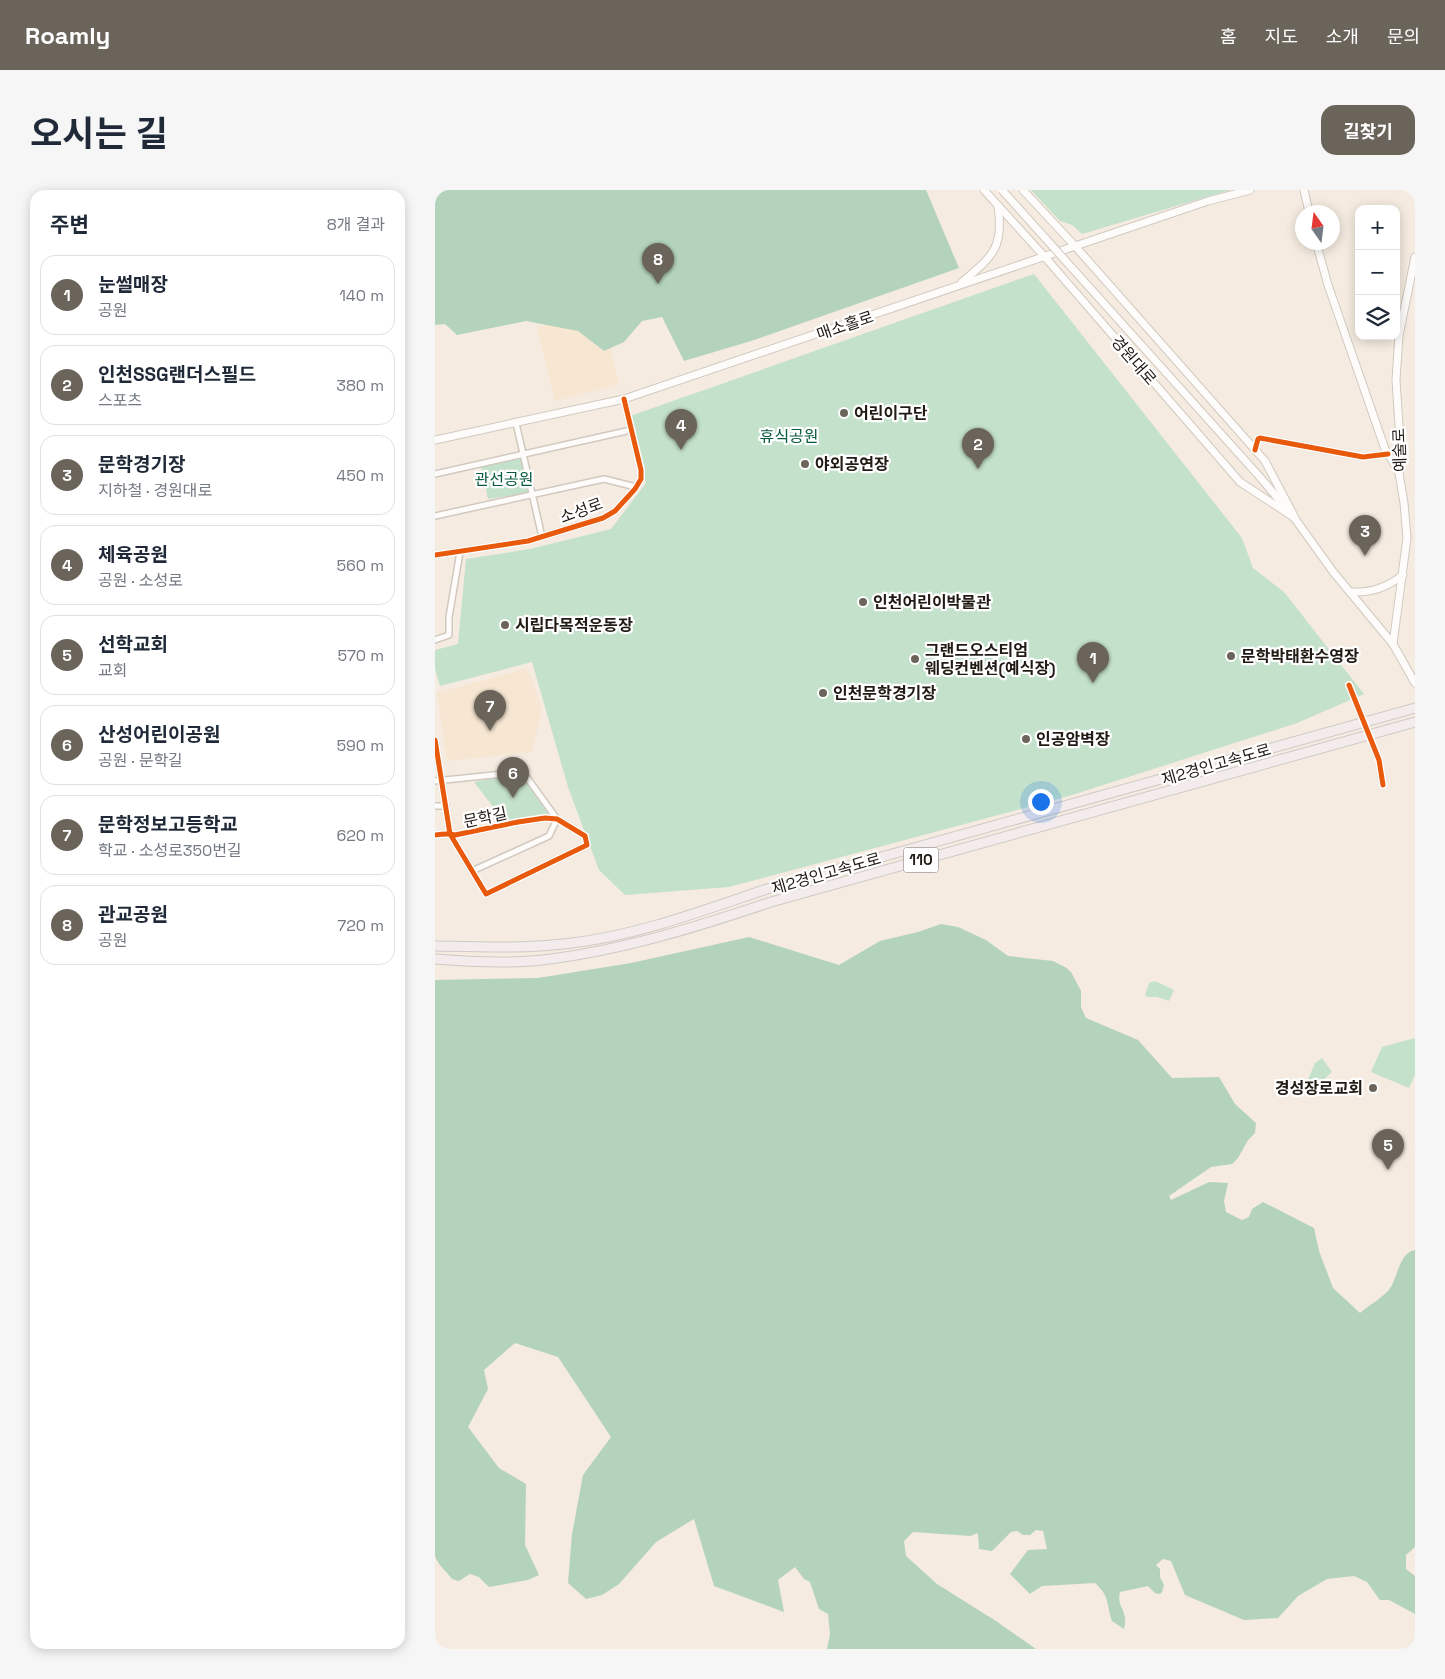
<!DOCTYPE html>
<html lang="ko">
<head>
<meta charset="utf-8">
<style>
	:root { --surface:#fff; --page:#f6f6f7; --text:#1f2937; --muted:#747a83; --line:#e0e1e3; --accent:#6b645b }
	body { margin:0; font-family:"Space Grotesk","Noto Sans KR",sans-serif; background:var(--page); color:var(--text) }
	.controls { position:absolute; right:15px; top:15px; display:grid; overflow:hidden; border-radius:10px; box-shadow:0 2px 12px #0003 }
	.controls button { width:45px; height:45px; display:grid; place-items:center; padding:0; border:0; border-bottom:1px solid var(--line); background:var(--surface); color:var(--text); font:25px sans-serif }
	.compass { position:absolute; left:860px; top:15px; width:45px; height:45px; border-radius:50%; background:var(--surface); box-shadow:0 2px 12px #0003; rotate:346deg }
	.you { position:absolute; left:605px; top:611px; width:18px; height:18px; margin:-12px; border:4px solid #fff; border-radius:50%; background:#1a73e8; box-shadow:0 0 0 8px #1a73e833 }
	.badge { display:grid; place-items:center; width:32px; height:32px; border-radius:50%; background:var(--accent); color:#fff; font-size:16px; font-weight:700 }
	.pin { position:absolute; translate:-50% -41px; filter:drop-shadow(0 1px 2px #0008) }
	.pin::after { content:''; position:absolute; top:26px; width:18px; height:15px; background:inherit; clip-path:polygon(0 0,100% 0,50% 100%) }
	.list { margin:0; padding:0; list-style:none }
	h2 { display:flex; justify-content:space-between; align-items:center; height:65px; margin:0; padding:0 20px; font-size:21px }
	h2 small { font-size:16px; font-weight:400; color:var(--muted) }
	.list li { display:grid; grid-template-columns:32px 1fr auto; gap:15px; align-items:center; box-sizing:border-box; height:80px; margin:0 10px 10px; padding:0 10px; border:1px solid var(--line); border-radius:15px }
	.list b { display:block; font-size:19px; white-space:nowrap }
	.list p { margin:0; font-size:16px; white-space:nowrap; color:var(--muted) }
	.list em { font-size:16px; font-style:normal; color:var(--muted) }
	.icon { flex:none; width:28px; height:28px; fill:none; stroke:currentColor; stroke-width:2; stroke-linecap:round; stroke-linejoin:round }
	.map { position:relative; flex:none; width:980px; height:1459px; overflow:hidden; border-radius:15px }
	header { display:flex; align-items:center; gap:30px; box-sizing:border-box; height:70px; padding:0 25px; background:var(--accent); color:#fff }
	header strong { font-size:24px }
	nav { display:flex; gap:28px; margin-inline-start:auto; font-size:18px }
	.intro { display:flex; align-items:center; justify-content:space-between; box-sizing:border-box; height:120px; padding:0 30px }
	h1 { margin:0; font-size:35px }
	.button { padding:12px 22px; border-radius:15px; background:var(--accent); color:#fff; font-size:18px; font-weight:700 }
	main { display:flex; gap:30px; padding:0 30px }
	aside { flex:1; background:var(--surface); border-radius:15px; box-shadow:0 2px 12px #0003 }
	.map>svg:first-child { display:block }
	.built { fill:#f6e6d2 }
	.green { fill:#c4e1cb }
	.forest { fill:#b4d3bd }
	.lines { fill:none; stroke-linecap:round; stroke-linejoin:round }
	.minor-tunnel { stroke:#cbc1b7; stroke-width:5; stroke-dasharray:5 2.5; stroke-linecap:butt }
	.minor-casing { stroke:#d1c9c0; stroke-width:8 }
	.tertiary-casing { stroke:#d1c9c0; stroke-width:8 }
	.secondary-casing { stroke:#d1c9c0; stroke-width:9 }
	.motorway-casing { stroke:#cfcac5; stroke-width:11 }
	.minor { stroke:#fefcfa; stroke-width:5 }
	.tertiary { stroke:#fefcfa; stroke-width:5.5 }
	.secondary { stroke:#fefcfa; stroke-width:7 }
	.motorway { stroke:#f4ecec; stroke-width:9 }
	.secondary-bridge-casing { stroke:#d1c9c0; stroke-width:9; stroke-linecap:butt }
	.secondary-bridge { stroke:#fefcfa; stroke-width:7 }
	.cycleway-casing { stroke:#fff; stroke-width:8 }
	.cycleway { stroke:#e8590c; stroke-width:5 }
	.poi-dot { fill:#6b645b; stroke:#fff; stroke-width:2 }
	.labels { text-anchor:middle; stroke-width:4.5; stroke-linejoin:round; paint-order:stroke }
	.shield { fill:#fff; stroke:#645f5a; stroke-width:1 }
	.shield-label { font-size:15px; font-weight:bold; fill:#211b14 }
	.street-label { font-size:16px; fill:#211b14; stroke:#fff }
	.poi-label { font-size:16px; font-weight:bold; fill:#211b14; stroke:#fff; text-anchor:start }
	.park-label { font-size:16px; fill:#085b3e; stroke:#fff }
</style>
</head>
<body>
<header>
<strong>Roamly</strong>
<nav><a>홈</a><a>지도</a><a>소개</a><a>문의</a></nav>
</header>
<div class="intro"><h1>오시는 길</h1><a class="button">길찾기</a></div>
<main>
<aside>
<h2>주변<small>8개 결과</small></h2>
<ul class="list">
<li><span class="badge">1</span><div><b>눈썰매장</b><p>공원</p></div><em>140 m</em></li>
<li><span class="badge">2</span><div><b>인천SSG랜더스필드</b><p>스포츠</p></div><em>380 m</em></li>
<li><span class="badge">3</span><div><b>문학경기장</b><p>지하철 · 경원대로</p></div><em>450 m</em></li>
<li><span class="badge">4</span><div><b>체육공원</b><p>공원 · 소성로</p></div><em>560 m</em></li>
<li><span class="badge">5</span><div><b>선학교회</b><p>교회</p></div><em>570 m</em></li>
<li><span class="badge">6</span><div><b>산성어린이공원</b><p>공원 · 문학길</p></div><em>590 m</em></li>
<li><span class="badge">7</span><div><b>문학정보고등학교</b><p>학교 · 소성로350번길</p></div><em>620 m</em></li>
<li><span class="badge">8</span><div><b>관교공원</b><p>공원</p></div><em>720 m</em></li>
</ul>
</aside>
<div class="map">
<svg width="980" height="1459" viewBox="0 0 980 1459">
	<rect width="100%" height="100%" fill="#f5ebe0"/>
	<g class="built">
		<path d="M166,121L184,195L120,211L102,137Z"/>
		<path d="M93,478L107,520L97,562L12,571L2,503Z"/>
	</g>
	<g class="green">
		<path d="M596,0H795L647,44L637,35L625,31Z"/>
		<path d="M599,84L807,348L818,378L849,402L929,504L862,533L634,606L294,697L190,705L164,680L133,597L97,472L5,496L0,479V460L23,454L31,369L95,359L176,339L211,293L195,226Z"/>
		<path d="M87,267L93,303L53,309L46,276Z"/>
		<path d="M85,584L116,625L69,631L39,592Z"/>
		<path d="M720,791L739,800L734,811L722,807H712L710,805L714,793Z"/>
		<path d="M980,848V885L974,898L936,882L947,857Z"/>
		<path d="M887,868L897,882L887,891L883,900L871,894L880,873Z"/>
	</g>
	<g class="forest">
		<path d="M0,0H491L524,78L316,151L249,171L227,127L207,131L189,152L169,161L143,141L91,131L22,145L10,134L0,135Z"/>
		<path d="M506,734L523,737L551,750L573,766L618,771L630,777L636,782L646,801V817L651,828L703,850L737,888L784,887L800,914L821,933L820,943L813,950L803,968L797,974L776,977L734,1006L736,1010L774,992L793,993L789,1011L791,1022L807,1030L814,1027L817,1019L828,1012L879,1038L884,1061L898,1098L925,1123C933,1116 945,1109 953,1101C963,1090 963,1063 980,1060V1357L971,1365V1379L980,1386V1424L954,1410H945L932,1392L919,1386L892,1389L863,1406L843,1428L809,1430L750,1405L736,1371L728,1369L721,1375L725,1379V1387L729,1395L727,1402L725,1404L720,1403L713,1396L685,1402C681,1418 694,1420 689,1439L677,1431C671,1414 675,1406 660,1393L607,1396L595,1404L575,1384L593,1360L612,1359L608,1341L601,1340L595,1345H588L582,1341L576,1342L557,1361L544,1359L543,1344L542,1343L536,1346L478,1342L469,1351L471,1366L502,1394L561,1431L601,1459H392L395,1444L393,1424L384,1419L375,1392L369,1389L360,1377L343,1390L349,1422L279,1396L259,1329L221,1352L184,1394L167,1405L151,1409L133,1393L137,1344L148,1285L176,1247L123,1167L80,1153L49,1180L53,1199L33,1237L64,1278L91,1294L90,1355L104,1385L93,1390L54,1397L44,1387L35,1384L24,1391L17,1389C12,1382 3,1375 0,1366V790L103,788L196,773L314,747L404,775L445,751L483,742Z"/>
	</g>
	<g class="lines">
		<path class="minor-tunnel" d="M928,530L937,553"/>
		<g class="minor-casing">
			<g id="minor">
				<path d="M81,233L107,347"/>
				<path d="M820,260L823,249L825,248L928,267L953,264"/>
				<path d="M0,284L196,240"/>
				<path d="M0,326L169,289L201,297"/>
				<path d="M0,450L14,445V427L25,362"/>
				<path d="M914,495L926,525"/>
				<path d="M0,550L15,644L51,704L152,655L150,646L122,629L110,628L83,632L20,645C13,643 7,644 0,645"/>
				<path d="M937,553L944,570L948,595"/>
				<path d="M0,591L88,582L122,629"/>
				<path d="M0,616H11"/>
				<path d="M37,681L114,646L122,629"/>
			</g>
		</g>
		<g class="tertiary-casing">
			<path id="tertiary" d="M0,365L93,351L168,328L180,321L200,299L206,289V280L189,209"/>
		</g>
		<g class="secondary-casing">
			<g id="secondary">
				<path d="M549,0L609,66L805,292L860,328"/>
				<path d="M588,0L640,56L830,271L859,326"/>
				<path d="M869,0L874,22"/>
				<path d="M881,52L893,95L950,259L964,282"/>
				<path d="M527,92C558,66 569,58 563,16"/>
				<path d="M0,250L189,209L773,11L815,0"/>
				<path d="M824,286L851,318"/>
				<path d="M858,326L899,383L958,454L980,493"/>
				<path d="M915,402C936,403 951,398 968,385"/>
				<path d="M958,454L972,348L969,313L964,283L965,251L961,190L964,145L980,67"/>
			</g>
		</g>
		<g class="motorway-casing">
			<g id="motorway">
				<path d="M0,756C46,757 92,759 137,753C204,745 269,720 332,699L980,518"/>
				<path d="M0,769C36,772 71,774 107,770C185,761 262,737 336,712L980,532"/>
			</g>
		</g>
		<use href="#minor" class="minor"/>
		<use href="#tertiary" class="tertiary"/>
		<use href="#secondary" class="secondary"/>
		<use href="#motorway" class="motorway"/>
		<g class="secondary-bridge-casing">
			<path id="secondary-bridge" d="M567,0L824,286"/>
		</g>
		<use href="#secondary-bridge" class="secondary-bridge"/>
		<g class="cycleway-casing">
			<g id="cycleway">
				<path d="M820,260L823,249L825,248L928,267L953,264"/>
				<path d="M0,365L93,351L168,328L180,321L200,299L206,289V280L189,209"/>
				<path d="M914,495L944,570L948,595"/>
				<path d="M0,550L15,644L51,704L152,655L150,646L122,629L110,628L83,632L20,645C13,643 7,644 0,645"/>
			</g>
		</g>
		<use href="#cycleway" class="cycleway"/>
	</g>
	<g class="poi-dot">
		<circle cx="409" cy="223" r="5"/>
		<circle cx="370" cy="274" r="5"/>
		<circle cx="428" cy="412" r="5"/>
		<circle cx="70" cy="435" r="5"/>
		<circle cx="796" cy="466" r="5"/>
		<circle cx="480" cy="469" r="5"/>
		<circle cx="388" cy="503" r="5"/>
		<circle cx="591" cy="549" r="5"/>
		<circle cx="938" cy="898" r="5"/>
	</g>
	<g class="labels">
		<rect class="shield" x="468.5" y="657.5" width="35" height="25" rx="4"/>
		<g class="shield-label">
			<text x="486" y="675">110</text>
		</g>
		<g class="street-label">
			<text transform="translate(410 135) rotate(-19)" y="6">매소홀로</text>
			<text transform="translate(699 170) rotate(49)" y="6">경원대로</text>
			<text transform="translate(964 260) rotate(-92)" y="6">예술로</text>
			<text transform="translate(146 320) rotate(-20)" y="6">소성로</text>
			<text transform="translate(781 574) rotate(-16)" y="6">제2경인고속도로</text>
			<text transform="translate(50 627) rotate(-12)" y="6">문학길</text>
			<text transform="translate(391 683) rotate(-16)" y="6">제2경인고속도로</text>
		</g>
		<g class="poi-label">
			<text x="419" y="229">어린이구단</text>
			<text x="380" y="280">야외공연장</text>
			<text x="438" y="418">인천어린이박물관</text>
			<text x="80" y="441">시립다목적운동장</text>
			<text x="490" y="466">그랜드오스티엄<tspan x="490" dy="18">웨딩컨벤션(예식장)</tspan></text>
			<text x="806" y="472">문학박태환수영장</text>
			<text x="398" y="509">인천문학경기장</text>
			<text x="601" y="555">인공암벽장</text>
			<text x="928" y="904" text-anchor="end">경성장로교회</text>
		</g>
		<g class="park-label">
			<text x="354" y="252">휴식공원</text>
			<text x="69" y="295">관선공원</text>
		</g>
	</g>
</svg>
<div class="controls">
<button>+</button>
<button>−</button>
<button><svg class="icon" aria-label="layers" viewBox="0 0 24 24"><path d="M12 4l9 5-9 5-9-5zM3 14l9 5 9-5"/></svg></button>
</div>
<svg class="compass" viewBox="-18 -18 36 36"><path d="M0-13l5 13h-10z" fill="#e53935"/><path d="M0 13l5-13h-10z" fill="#747a83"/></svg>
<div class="you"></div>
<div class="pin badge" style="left:658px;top:493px">1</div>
<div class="pin badge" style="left:543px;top:279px">2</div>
<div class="pin badge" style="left:930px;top:366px">3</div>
<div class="pin badge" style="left:246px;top:260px">4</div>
<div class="pin badge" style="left:953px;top:980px">5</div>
<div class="pin badge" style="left:78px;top:608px">6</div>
<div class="pin badge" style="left:55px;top:541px">7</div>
<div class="pin badge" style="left:223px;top:94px">8</div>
</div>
</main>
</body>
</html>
